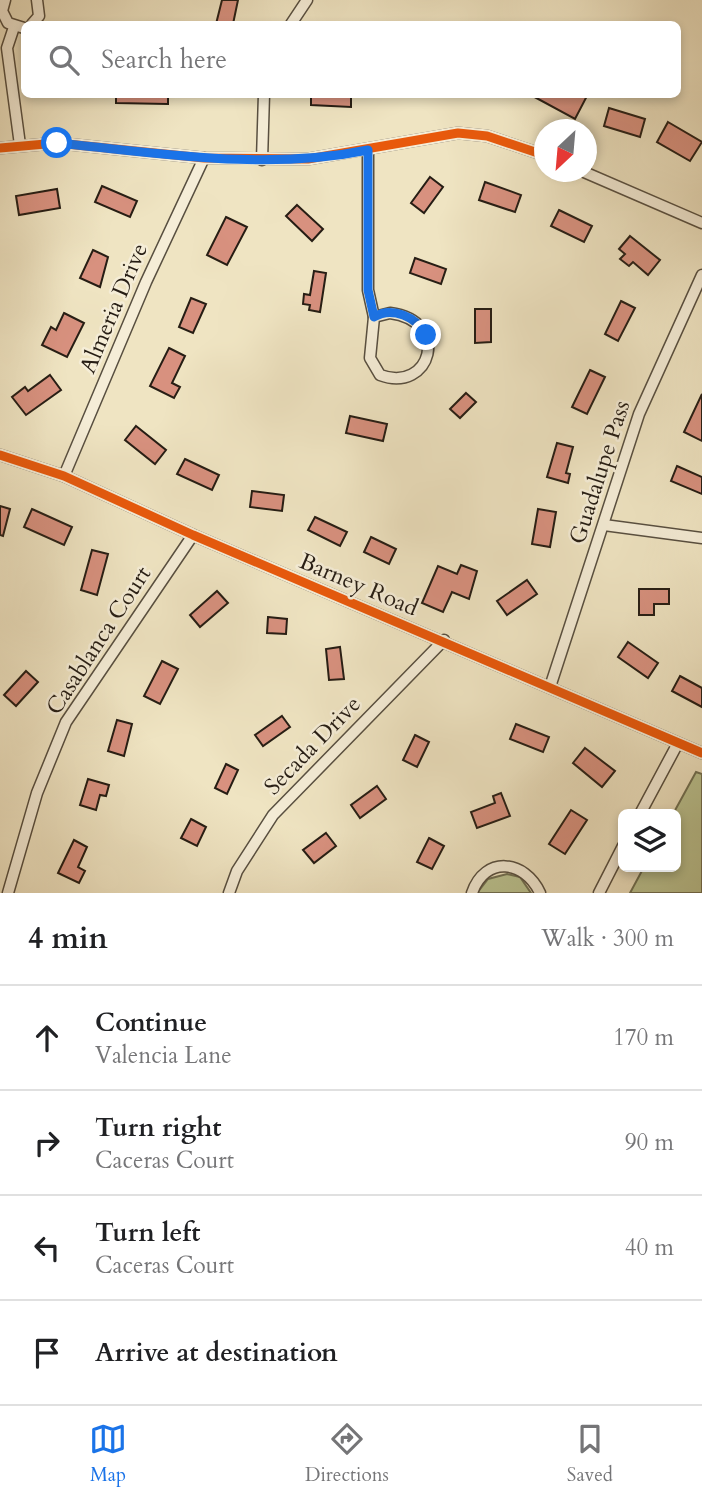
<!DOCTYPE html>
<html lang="en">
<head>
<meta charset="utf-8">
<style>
	:root { --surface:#fff; --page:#f2f2f2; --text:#202124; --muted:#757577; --line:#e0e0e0; --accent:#1a73e8 }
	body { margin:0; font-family:Cardo,serif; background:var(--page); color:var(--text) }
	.controls { position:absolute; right:21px; bottom:21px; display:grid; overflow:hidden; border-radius:10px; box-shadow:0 4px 10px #0003 }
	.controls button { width:63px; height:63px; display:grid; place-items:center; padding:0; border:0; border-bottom:2px solid var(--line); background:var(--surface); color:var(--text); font:35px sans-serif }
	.compass { position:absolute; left:534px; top:119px; width:63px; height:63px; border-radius:50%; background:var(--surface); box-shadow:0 4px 10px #0003; rotate:206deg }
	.stop { position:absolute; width:21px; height:21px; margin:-16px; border:5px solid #1a73e8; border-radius:50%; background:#fff }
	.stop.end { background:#1a73e8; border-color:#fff; box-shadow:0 2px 7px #0008 }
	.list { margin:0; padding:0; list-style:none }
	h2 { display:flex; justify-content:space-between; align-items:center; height:91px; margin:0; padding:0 28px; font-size:30px }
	h2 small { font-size:23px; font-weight:400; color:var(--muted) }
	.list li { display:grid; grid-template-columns:46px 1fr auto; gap:21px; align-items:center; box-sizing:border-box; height:105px; padding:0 28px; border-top:2px solid var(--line) }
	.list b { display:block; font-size:26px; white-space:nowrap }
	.list p { margin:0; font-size:23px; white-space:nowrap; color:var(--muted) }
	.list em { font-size:23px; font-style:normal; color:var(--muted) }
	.icon { flex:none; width:38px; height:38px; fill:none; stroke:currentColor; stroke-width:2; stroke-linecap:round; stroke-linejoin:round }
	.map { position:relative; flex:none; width:702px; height:893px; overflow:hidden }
	.search { position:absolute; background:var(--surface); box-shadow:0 4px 10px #0003; left:21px; right:21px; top:21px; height:77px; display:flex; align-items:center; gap:18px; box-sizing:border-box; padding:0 24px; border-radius:10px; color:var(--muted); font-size:26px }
	.sheet { height:511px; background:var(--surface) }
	nav { display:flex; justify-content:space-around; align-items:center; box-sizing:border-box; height:98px; border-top:2px solid var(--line); background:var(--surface); font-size:19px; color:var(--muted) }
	nav a { display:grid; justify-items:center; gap:4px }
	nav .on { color:var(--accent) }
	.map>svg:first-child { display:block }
	.green { fill:#bbc492; stroke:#707053; stroke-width:2 }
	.building { fill:#d8917f; stroke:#261d14; stroke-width:2 }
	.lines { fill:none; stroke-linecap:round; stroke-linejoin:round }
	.minor-casing { stroke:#584f40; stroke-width:13 }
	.minor { stroke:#f5edd7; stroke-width:10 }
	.cycleway-casing { stroke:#f5edd7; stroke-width:13 }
	.cycleway { stroke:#e8590c; stroke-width:9 }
	.route { stroke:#1a73e8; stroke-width:9 }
	.labels { text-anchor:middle; stroke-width:5; stroke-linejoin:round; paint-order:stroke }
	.street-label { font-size:23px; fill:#261d14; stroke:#f5edd7 }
</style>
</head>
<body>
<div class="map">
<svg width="702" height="893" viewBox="0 0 702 893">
	<rect width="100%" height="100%" fill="#efe4c2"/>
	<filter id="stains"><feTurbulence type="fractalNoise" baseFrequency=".00286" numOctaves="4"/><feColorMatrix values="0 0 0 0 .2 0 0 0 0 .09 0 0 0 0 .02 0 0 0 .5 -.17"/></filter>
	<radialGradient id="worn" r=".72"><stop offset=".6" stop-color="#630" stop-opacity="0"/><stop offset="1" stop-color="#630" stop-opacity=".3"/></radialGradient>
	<g class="green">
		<path d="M696,772L702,774V893H630L644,867H676V814H673Z"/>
		<path d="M507,874L520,877L531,893H477L488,879Z"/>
	</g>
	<g class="building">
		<path d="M222,0H238L233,24H216Z"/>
		<path d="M116,94H168V104L116,103Z"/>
		<path d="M311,94H351V107L311,105Z"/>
		<path d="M529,94H588L575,119Z"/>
		<path d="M609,108L645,119L640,137L604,126Z"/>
		<path d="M668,122L702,142L690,161L657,142Z"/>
		<path d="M430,177L443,187L424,213L411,203Z"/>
		<path d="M485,182L521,195L515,212L479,200Z"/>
		<path d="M102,186L137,201L130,217L95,202Z"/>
		<path d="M57,189L60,208L19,215L16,196Z"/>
		<path d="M297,205L323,229L312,241L286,216Z"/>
		<path d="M559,210L592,226L584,242L551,226Z"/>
		<path d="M226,217L247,227L227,265L207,255Z"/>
		<path d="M630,236L660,260L648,275L633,262L629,266L620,259L625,254L619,249Z"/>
		<path d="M93,250L108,257L100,287L80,278Z"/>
		<path d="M415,258L446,269L441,284L410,273Z"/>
		<path d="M314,271L326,273L320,312L309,310L310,305L303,304L304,294L310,295Z"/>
		<path d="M191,298L206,304L193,333L179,327Z"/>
		<path d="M621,301L635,308L618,341L605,334Z"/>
		<path d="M475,309H491V342L475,343Z"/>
		<path d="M64,313L84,323L67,357L42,345L51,327L56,330Z"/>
		<path d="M169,348L185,356L172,383L180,387L174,398L150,386Z"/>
		<path d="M590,370L605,377L587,414L572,407Z"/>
		<path d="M50,375L61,390L26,415L12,397L25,387L28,391Z"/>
		<path d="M466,393L476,402L460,418L450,409Z"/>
		<path d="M702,394V441L684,432Z"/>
		<path d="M350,416L387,424L383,441L346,433Z"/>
		<path d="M136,426L166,450L155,464L125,440Z"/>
		<path d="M557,443L573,447L566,473L570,474L568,483L547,477Z"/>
		<path d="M185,459L219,475L212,490L177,474Z"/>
		<path d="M677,466L702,477V494L671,481Z"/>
		<path d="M252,491L284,495L282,511L250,507Z"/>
		<path d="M0,506L10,509L3,536L0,535Z"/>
		<path d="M32,509L72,527L64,545L24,527Z"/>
		<path d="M538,509L556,512L550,547L532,544Z"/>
		<path d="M315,517L347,532L340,546L308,530Z"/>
		<path d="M371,537L396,549L389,564L364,552Z"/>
		<path d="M92,550L108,554L97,595L81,590Z"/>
		<path d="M461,565L477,571L469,599L452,592L443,612L422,603L438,566L457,574Z"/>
		<path d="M527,580L537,594L507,615L497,601Z"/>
		<path d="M639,589H669V604H654V615H639Z"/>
		<path d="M217,591L228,603L200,627L190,615Z"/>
		<path d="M268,617L287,619L286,634L267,633Z"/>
		<path d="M628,642L658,663L648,678L618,657Z"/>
		<path d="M340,647L344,679L329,680L326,649Z"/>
		<path d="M162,661L178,669L160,704L144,696Z"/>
		<path d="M26,671L38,682L16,706L4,695Z"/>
		<path d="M680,676L702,688V707L672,691Z"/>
		<path d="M282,716L290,727L263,746L255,735Z"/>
		<path d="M117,720L132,724L124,756L108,751Z"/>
		<path d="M516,724L549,737L543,752L510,739Z"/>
		<path d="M415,735L429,742L417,767L403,760Z"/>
		<path d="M585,748L615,771L602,787L573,763Z"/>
		<path d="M226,764L238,770L227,794L215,788Z"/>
		<path d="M88,779L109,785L106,796L100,795L96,810L80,805Z"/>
		<path d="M377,786L386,799L360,818L351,805Z"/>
		<path d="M501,793L510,816L477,828L471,812L495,803L493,796Z"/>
		<path d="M571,810L587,820L565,854L549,844Z"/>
		<path d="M191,819L206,827L197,846L181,838Z"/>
		<path d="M326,833L336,846L314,863L303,850Z"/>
		<path d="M429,838L444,846L432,869L417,862Z"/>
		<path d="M74,840L87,847L78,867L85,871L79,883L58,873Z"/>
	</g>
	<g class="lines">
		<g class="minor-casing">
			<g id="minor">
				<path d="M5,0L2,11L8,23L24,28"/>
				<path d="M32,24L39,16L37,0"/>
				<path d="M291,24L307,0"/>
				<path d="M14,27L7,48L20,145"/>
				<path d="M0,148L57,143L204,158L308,159L458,133L487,136L544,155"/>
				<path d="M368,150V290L374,317"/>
				<path d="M262,160L264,94"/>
				<path d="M584,172L702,223"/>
				<path d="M390,313C452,321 431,394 380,375L370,358L374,317Z"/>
				<path d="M0,455L64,476L193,535L702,753"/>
				<path d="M64,476L146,282L204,158"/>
				<path d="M604,525L702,538"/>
				<path d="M550,687L639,414L702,275"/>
				<path d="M640,814L678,743"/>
				<path d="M8,893L37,793L66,722L193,535"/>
				<path d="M229,893L237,871L273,815L444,640"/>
				<path d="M472,893C485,855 525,860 540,893"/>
				<path d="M599,893L623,846"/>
			</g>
		</g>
		<use href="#minor" class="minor"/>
		<g class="cycleway-casing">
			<g id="cycleway">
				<path d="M0,148L57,143L204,158L308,159L458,133L487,136L544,155"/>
				<path d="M0,455L64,476L193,535L702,753"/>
			</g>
		</g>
		<use href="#cycleway" class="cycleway"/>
	</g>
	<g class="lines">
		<path class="route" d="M57,143C160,153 265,171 368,150V290L374,317C392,306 417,317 426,335"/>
	</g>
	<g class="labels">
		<g class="street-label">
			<text transform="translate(113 308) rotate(-67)" y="8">Almeria Drive</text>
			<text transform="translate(599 472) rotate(-72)" y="8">Guadalupe Pass</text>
			<text transform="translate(359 584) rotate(23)" y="8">Barney Road</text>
			<text transform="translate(98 640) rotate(-57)" y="8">Casablanca Court</text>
			<text transform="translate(312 745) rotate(-46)" y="8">Secada Drive</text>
		</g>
	</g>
	<rect width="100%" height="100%" filter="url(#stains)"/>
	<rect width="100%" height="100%" fill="url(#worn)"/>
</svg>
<div class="controls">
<button><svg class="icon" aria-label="layers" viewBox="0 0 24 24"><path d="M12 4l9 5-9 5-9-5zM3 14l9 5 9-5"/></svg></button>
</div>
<svg class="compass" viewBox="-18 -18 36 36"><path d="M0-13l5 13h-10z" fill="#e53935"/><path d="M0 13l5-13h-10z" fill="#757577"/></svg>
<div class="stop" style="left:57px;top:143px"></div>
<div class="stop end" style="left:426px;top:335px"></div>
<div class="search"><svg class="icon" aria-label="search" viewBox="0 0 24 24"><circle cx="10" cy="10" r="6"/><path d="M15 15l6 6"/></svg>Search here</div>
</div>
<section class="sheet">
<h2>4 min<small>Walk · 300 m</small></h2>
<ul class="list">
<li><svg class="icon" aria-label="ahead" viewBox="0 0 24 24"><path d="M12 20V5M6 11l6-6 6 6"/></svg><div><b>Continue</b><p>Valencia Lane</p></div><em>170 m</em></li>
<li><svg class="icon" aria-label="right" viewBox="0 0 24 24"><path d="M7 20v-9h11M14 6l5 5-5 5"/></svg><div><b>Turn right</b><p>Caceras Court</p></div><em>90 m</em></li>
<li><svg class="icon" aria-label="left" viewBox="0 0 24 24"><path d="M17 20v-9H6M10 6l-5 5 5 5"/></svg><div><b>Turn left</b><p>Caceras Court</p></div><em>40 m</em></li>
<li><svg class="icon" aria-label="arrive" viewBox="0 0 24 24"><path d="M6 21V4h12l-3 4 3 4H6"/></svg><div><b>Arrive at destination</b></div></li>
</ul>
</section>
<nav>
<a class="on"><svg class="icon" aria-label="map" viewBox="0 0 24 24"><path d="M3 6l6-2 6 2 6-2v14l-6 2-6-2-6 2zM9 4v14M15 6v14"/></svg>Map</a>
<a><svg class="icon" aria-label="directions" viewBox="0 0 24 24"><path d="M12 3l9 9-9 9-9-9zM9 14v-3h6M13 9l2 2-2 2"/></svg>Directions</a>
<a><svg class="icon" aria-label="saved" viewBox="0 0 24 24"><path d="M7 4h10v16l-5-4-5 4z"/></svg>Saved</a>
</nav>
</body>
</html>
